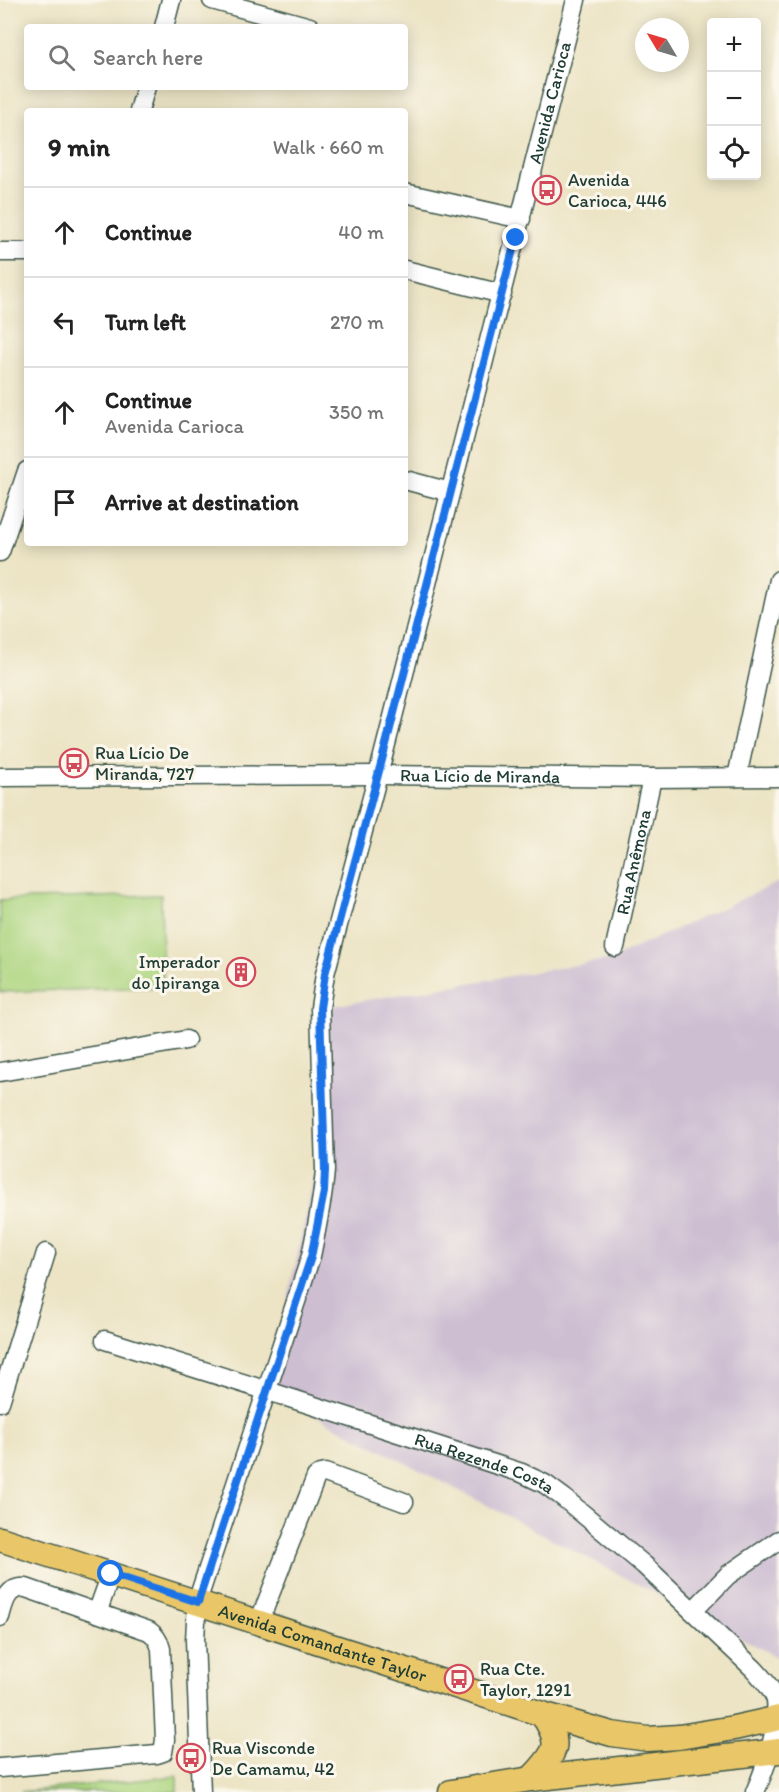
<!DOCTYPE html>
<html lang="en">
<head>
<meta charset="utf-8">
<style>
	:root { --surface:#fff; --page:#f2f2f2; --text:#222; --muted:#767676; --line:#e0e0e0 }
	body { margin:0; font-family:Itim,sans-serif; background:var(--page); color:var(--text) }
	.controls { position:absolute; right:18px; top:18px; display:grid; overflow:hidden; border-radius:6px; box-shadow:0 3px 15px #0003 }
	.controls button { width:54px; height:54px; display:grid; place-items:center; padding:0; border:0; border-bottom:2px solid var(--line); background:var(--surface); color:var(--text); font:30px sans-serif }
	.compass { position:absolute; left:635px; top:18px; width:54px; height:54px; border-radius:50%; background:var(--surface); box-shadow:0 3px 15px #0003; rotate:308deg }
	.stop { position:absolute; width:18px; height:18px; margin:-14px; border:4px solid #1a73e8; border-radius:50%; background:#fff }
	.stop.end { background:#1a73e8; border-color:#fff; box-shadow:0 2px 6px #0008 }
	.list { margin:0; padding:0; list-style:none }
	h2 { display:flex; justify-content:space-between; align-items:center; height:78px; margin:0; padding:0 24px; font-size:26px }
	h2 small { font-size:20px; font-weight:400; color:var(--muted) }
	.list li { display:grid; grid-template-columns:39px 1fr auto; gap:18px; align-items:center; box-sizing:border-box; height:90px; padding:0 24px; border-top:2px solid var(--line) }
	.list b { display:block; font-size:22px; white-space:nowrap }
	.list p { margin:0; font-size:20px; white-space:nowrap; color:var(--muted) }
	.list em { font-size:20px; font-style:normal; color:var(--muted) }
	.icon { flex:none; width:33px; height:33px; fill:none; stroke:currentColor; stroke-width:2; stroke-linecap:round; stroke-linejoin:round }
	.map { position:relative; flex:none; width:779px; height:1792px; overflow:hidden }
	.search { position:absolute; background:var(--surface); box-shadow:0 3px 15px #0003; left:24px; top:24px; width:384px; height:66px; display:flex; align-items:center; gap:15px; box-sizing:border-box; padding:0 21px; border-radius:6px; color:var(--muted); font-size:22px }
	.panel { position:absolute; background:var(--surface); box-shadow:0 3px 15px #0003; left:24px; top:108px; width:384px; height:438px; border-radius:6px }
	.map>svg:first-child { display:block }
	.industrial { fill:#cdbed2 }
	.green { fill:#add580; stroke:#66895a; stroke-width:1.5 }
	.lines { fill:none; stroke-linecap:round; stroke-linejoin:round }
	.minor-casing { stroke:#3e564a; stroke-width:21 }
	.major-casing { stroke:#3e564a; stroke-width:27 }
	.minor { stroke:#fff; stroke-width:18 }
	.major { stroke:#e9c769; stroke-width:24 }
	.route { stroke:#1a73e8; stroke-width:8 }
	.labels { text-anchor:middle; stroke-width:6; stroke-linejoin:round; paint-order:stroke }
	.street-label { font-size:18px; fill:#1f3d34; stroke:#fbf7ec }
	.poi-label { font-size:18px; fill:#1f3d34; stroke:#fbf7ec; text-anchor:start }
</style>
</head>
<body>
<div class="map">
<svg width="779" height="1792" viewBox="0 0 779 1792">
	<rect width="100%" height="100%" fill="#fbf7ec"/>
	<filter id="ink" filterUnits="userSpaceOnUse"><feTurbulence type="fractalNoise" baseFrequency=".0167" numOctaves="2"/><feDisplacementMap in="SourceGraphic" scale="12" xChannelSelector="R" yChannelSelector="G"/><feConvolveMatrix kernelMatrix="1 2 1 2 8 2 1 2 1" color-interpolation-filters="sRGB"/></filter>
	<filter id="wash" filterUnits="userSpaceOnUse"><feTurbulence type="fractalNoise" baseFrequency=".008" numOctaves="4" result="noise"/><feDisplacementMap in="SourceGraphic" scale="24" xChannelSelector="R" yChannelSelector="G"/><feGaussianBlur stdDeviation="1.35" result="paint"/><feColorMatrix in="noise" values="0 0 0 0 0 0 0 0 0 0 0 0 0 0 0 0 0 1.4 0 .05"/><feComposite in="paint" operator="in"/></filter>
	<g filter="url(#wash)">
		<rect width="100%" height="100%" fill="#ece4c5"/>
		<path class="industrial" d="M779,882V1658L268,1391L323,1137L320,1008L611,959Z"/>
		<g class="green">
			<path d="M161,895L163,987L0,992V900Z"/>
			<path d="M177,1776V1792H20Z"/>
		</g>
	</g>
	<g filter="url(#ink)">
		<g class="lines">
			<g class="minor-casing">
				<g id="minor">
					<path d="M212,0L310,27"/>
					<path d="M164,27L171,0"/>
					<path d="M139,111L146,87"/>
					<path d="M405,193L521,219"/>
					<path d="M0,252H27"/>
					<path d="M405,270L502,294"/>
					<path d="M405,480L450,492"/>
					<path d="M0,552L27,471"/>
					<path id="s1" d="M0,777L378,775L652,778L779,777"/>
					<path d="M737,777L779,580"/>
					<path id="s2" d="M615,947L652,778"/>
					<path d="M0,1072L186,1040"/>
					<path id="s3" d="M105,1340L268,1391L522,1473L545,1484L564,1498L644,1565L754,1669C762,1678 772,1688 776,1700C779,1727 766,1768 755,1792"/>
					<path d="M0,1402L46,1253"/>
					<path d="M693,1611L728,1575L779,1540"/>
					<path d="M97,1613L111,1574"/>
					<path d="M0,1617C4,1602 7,1586 26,1588L149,1631C155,1635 159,1641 161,1649L165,1740L163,1752L157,1754L0,1768"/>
					<path d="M259,1622L316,1477L320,1474L325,1473L404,1502"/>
					<path id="s4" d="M201,1792L195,1640L197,1602L311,1256C317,1227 323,1199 325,1170L320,1008L325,974L383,756L576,0"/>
				</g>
			</g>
			<g class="major-casing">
				<g id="major">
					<path id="s5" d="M0,1539L542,1714L612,1734L648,1739L679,1737L734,1728L779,1718"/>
					<path d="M531,1779C555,1753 564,1746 542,1714"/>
					<path d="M451,1792L531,1779L779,1751"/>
				</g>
			</g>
			<use href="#minor" class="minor"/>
			<use href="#major" class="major"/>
		</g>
	</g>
	<g class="lines" filter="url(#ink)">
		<path class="route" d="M111,1574L198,1602L311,1257L324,1192L325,1170L320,1008L325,974L383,756L516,238"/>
	</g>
	<defs>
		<g id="bus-ring" transform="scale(1.5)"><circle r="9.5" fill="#fbf7ec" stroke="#d1495b" stroke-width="1.5"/><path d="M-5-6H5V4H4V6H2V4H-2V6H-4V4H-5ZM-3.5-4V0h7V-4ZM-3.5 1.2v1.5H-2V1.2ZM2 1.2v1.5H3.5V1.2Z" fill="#d1495b"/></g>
		<g id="building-ring" transform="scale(1.5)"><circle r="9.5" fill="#fbf7ec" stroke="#d1495b" stroke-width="1.5"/><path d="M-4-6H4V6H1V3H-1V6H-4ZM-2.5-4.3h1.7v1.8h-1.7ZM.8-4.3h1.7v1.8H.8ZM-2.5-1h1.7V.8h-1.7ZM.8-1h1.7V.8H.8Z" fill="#d1495b"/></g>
	</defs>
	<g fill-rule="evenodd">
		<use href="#bus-ring" x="547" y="190"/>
		<use href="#bus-ring" x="74" y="763"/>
		<use href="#building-ring" x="241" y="972"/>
		<use href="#bus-ring" x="459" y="1679"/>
		<use href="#bus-ring" x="191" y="1758"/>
	</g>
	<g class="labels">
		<g class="street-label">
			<text dy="6" stroke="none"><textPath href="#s4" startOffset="1738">Avenida Carioca</textPath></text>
			<text dy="6" stroke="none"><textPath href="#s1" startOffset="480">Rua Lício de Miranda</textPath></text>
			<text dy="6" stroke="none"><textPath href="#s2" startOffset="87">Rua Anêmona</textPath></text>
			<text dy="6" stroke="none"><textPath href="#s3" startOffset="399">Rua Rezende Costa</textPath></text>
			<text dy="6" stroke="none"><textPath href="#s5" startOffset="339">Avenida Comandante Taylor</textPath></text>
		</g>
		<g class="poi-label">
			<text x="568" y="186">Avenida<tspan x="568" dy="21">Carioca, 446</tspan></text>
			<text x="95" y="759">Rua Lício De<tspan x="95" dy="21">Miranda, 727</tspan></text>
			<text x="220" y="968" text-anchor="end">Imperador<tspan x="220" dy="21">do Ipiranga</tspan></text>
			<text x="480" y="1675">Rua Cte.<tspan x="480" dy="21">Taylor, 1291</tspan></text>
			<text x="212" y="1754">Rua Visconde<tspan x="212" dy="21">De Camamu, 42</tspan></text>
		</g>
	</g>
</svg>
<div class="controls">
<button>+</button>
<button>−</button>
<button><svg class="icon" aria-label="locate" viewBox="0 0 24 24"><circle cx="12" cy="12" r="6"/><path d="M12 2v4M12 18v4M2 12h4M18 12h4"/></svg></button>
</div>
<svg class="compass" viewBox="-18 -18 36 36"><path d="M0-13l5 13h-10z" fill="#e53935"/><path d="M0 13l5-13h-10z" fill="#767676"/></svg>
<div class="stop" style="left:111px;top:1574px"></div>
<div class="stop end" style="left:516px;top:238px"></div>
<div class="search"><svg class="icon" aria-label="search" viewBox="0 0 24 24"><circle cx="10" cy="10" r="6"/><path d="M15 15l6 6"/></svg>Search here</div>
<section class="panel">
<h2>9 min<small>Walk · 660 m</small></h2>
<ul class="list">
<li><svg class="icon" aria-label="ahead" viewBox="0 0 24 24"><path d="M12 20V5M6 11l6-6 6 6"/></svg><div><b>Continue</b></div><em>40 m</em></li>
<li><svg class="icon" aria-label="left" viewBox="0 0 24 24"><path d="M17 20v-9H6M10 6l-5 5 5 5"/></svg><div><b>Turn left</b></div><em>270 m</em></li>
<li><svg class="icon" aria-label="ahead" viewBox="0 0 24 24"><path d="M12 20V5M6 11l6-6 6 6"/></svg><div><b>Continue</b><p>Avenida Carioca</p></div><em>350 m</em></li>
<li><svg class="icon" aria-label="arrive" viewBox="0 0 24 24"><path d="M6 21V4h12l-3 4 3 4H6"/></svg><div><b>Arrive at destination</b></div></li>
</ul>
</section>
</div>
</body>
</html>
